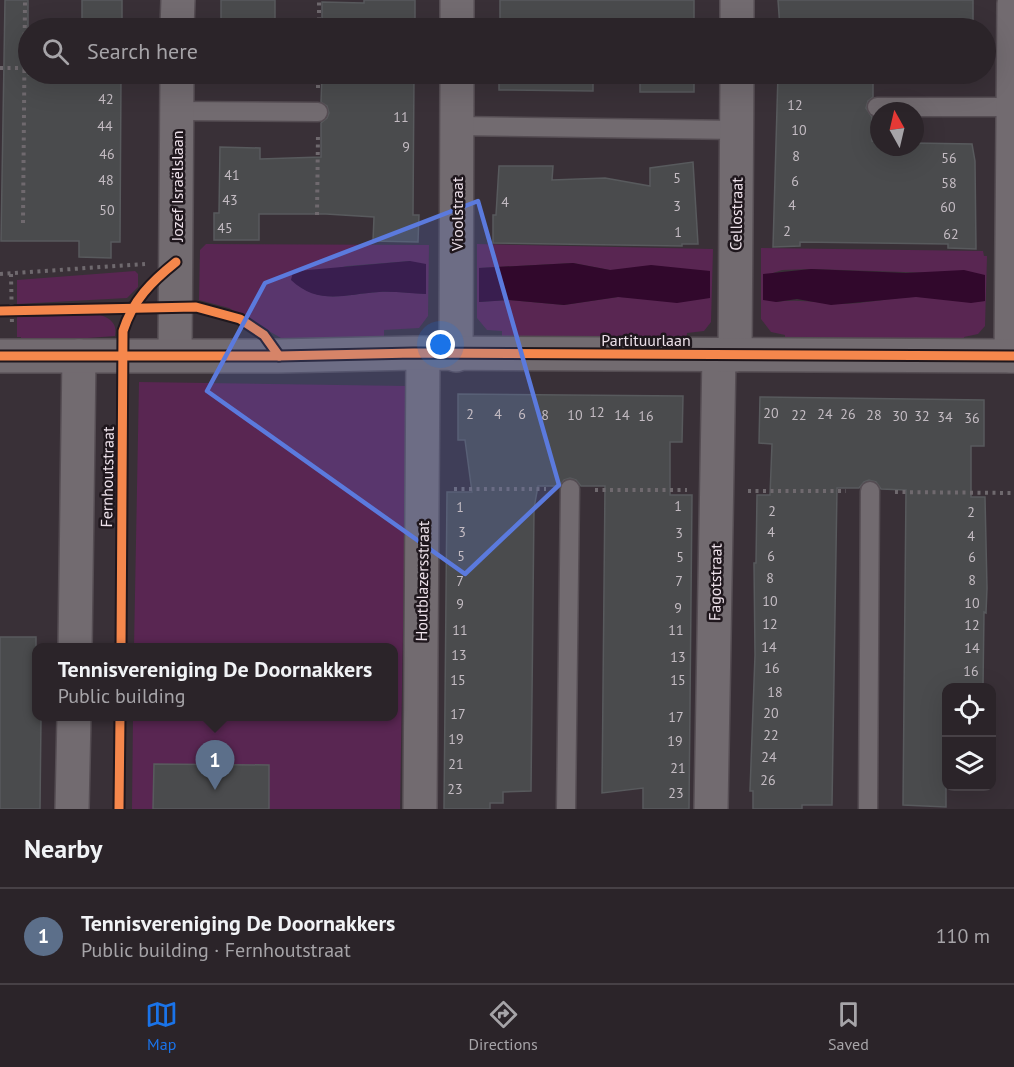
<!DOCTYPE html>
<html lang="en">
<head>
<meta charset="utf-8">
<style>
	:root { --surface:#2b2429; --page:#332c31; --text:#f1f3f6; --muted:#a6a4a8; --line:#474146; --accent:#1a73e8 }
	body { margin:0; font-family:"PT Sans",sans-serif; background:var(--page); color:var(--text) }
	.controls { position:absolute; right:18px; bottom:18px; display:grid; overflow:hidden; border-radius:12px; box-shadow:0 6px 24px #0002 }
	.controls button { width:54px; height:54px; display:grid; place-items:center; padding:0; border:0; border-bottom:2px solid var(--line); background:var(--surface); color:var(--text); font:30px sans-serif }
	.compass { position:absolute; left:870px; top:102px; width:54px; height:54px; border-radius:50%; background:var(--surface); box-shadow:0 6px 24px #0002; rotate:352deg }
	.you { position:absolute; left:441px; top:345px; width:21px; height:21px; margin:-15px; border:4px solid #fff; border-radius:50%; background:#1a73e8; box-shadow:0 0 0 9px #1a73e833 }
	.badge { display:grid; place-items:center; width:39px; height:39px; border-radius:50%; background:var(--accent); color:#fff; font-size:20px; font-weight:700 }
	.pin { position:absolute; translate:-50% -50px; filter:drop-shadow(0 2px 3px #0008) }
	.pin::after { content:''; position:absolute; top:32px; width:21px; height:18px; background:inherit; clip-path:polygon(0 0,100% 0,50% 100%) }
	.popup { position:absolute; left:32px; top:643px; width:366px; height:78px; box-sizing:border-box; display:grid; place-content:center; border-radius:12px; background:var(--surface); filter:drop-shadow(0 2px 4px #0005); font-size:20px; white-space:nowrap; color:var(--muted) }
	.popup b { font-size:22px; color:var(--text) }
	.popup::after { content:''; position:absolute; left:50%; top:100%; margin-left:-12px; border:12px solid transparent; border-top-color:var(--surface) }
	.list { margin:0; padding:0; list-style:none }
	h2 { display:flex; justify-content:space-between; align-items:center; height:78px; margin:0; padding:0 24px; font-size:26px }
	h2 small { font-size:20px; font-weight:400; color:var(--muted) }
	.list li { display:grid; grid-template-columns:39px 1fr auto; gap:18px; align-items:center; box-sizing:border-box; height:96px; padding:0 24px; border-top:2px solid var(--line) }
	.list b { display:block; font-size:22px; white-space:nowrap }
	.list p { margin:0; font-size:20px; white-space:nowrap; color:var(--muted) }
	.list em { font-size:20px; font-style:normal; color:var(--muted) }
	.icon { flex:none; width:33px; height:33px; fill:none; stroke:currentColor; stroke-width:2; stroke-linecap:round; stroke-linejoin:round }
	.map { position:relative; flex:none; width:1014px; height:809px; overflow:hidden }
	.search { position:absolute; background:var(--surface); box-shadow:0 6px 24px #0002; left:18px; right:18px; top:18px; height:66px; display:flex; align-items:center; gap:15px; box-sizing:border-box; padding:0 21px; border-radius:33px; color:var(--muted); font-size:22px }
	.sheet { height:174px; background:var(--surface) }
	nav { display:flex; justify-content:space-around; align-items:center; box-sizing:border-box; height:84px; border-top:2px solid var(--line); background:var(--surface); font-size:16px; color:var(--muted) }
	nav a { display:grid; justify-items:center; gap:3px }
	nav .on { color:var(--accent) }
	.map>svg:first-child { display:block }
	.green { fill:#592652; fill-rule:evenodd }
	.water { fill:#31082c }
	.building { fill:#4a4b4d; stroke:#585a5d; stroke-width:1.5 }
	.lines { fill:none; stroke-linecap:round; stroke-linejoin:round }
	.service-casing { stroke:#554d53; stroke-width:21 }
	.minor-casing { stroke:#554d53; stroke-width:36 }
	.tertiary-casing { stroke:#554d53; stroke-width:36 }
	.path { stroke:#6f696e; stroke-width:4; stroke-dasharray:3 4.5; stroke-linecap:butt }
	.service { stroke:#726b70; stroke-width:18 }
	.minor { stroke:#726b70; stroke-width:33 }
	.tertiary { stroke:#726b70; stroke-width:33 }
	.cycleway-casing { stroke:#1f171d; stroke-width:13 }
	.cycleway { stroke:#f5874c; stroke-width:9 }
	.marked { fill:#5b7add; fill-opacity:0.2; stroke:#5b7add; stroke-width:4.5; stroke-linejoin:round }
	.labels { text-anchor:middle; stroke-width:5; stroke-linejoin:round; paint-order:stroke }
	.number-label { font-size:14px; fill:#c4bcc3 }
	.street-label { font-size:16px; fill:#ede1ea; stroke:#1f171d }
</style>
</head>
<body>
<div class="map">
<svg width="1014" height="809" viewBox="0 0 1014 809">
	<rect width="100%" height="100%" fill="#393037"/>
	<g class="green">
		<path d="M206,244L429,245L428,316L419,328L384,330V339L281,338L229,308L199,300L200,250ZM410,261L426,294C411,293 394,291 379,292C346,294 318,306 291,279L347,266Z"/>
		<path d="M477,244L713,249L711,322L704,331L687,333L686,343L502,341V331L487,330L477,318ZM573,263L610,270L710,271V298L618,297L564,305L509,300L479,302V268Z"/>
		<path d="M761,248L983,251L984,256H987L985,326L978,334L964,337L963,346L785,344V335L771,332L761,319ZM811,269L934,273L985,301C965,304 945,297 925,297C902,296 881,301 859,303C831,306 804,298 776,302L773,273L782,270Z"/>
		<path d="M135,271L138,274V287L127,298L17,304V280Z"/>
		<path d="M100,315C110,318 118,324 115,336L21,343V337H17V317Z"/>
		<path d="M139,382L407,386L400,809H132L133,717L394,716V648L134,647Z"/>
	</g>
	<g class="water">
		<path d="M410,261L426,264V294C411,294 395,291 379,292C345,294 319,306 291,280L293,272L308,270Z"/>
		<path d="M573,263L610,270L651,265L710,271V298L677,303L618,297L564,305L509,300L479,302V268Z"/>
		<path d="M811,269L906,273L964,270L985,275V301L971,303L916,297L831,305L797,299L776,302L763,300V274Z"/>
	</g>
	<g class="building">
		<path d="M5,0H28V75L121,76L120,242H111V258L79,257V241H1Z"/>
		<rect x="82" y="0" width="40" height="28"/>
		<rect x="221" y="0" width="54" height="28"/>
		<path d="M364,0H415V28H322V2L364,3Z"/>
		<rect x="500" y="0" width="194" height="28"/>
		<path d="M778,0H973V28H780Z"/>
		<path d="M322,74H414L413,215H419L418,242L373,241L374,217L326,214H259V240H214V213H219L220,147L260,148V159L321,157V123L327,118L329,113L327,106L321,102Z"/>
		<path d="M499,74H694V92H640V75L593,81V91L499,90Z"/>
		<path d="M778,74H832V78L873,77V97L868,101L866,108L872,117V141L879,142V147H915V143L972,144L975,161L976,249L948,248V244L800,242V246L773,247Z"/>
		<path d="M693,162L698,244H682V246L493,243V215H496L499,166H553L552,180L605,178L650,186V168Z"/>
		<path d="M458,394L683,396L682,442H670V495H692L689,809H643V788L602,793L605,486H581L576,480L570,478L564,480L560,486H538L534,508L531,791L503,792V803H490V809H444L447,492H472L465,440H458Z"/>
		<path d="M760,397L984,400V446H971V497H985L987,588L986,613L984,612L983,687H946V807L903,805L906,490L881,489L876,482L869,480L864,482L859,488H837L832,805H802V809H753V791H750L755,655L754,563H756L757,495H770L772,444L759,443Z"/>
		<path d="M0,637H36V717H41L40,809H0Z"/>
		<path d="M154,764L269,765V809H153Z"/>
	</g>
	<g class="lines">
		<g class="service-casing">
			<g id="service">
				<path d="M877,107H1011"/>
				<path d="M177,111L318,112"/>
				<path d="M457,126L737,130"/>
				<path d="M566,809L570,489"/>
				<path d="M868,809L870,491"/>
			</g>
		</g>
		<g class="minor-casing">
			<g id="minor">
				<path d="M457,0V28"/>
				<path d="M177,28L178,0"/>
				<path d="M737,28V0"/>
				<path d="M175,354L177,74"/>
				<path d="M456,355L457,74"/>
				<path d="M735,355L737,74"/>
				<path d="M1011,356L1014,4"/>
				<path d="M75,648L79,356"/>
				<path d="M72,809L74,716"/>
				<path d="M420,809L423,353"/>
				<path d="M711,809L719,355"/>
			</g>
		</g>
		<g class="tertiary-casing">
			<path id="tertiary" d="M0,356H279L414,353L1014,356"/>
		</g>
		<g class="path">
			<path d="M319,28V0"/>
			<path d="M0,68H28"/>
			<path d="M318,88V74"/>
			<path d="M317,215L318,134"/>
			<path d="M23,223L25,0"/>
			<path d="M0,274L145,264"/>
			<path d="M11,274L12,325"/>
			<path d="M454,489H546"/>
			<path d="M595,490H687"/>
			<path d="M748,491H846"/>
			<path d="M895,492L1014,493"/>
		</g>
		<use href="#service" class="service"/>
		<use href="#minor" class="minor"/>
		<use href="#tertiary" class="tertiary"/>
		<g class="cycleway-casing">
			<g id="cycleway">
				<path d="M0,311L196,307L240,319L264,335L279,356"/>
				<path d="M0,356H279L414,353L1014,356"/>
				<path d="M121,648L123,331C133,300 151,282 176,262"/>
				<path d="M119,809L120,716"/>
			</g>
		</g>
		<use href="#cycleway" class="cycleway"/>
	</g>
	<path class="marked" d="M478,201L559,485L465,574L207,391L265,283Z"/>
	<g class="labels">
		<g class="number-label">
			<text x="106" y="104">42</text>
			<text x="795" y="110">12</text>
			<text x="401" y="122">11</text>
			<text x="105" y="131">44</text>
			<text x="799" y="135">10</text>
			<text x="406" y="152">9</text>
			<text x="107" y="159">46</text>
			<text x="796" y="161">8</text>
			<text x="949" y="163">56</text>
			<text x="232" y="180">41</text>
			<text x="677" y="183">5</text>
			<text x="106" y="185">48</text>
			<text x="795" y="186">6</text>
			<text x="949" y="188">58</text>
			<text x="230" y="205">43</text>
			<text x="505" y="207">4</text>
			<text x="792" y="210">4</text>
			<text x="677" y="211">3</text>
			<text x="948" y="212">60</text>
			<text x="107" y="215">50</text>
			<text x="225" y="233">45</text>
			<text x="787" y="236">2</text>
			<text x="678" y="237">1</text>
			<text x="951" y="239">62</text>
			<text x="597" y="417">12</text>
			<text x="771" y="418">20</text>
			<text x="470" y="419">2</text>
			<text x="498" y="419">4</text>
			<text x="522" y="419">6</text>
			<text x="825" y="419">24</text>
			<text x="848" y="419">26</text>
			<text x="545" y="420">8</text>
			<text x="575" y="420">10</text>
			<text x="622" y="420">14</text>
			<text x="799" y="420">22</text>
			<text x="874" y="420">28</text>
			<text x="646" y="421">16</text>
			<text x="900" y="421">30</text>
			<text x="922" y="421">32</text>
			<text x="945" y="422">34</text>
			<text x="972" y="423">36</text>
			<text x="678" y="511">1</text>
			<text x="460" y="512">1</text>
			<text x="772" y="516">2</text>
			<text x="971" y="517">2</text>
			<text x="462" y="537">3</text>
			<text x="771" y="537">4</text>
			<text x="679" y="538">3</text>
			<text x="971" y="541">4</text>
			<text x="461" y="561">5</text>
			<text x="771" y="561">6</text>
			<text x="680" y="562">5</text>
			<text x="972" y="562">6</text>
			<text x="770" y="583">8</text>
			<text x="972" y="585">8</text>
			<text x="460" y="586">7</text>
			<text x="679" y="586">7</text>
			<text x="770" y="606">10</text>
			<text x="972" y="608">10</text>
			<text x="460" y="609">9</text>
			<text x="678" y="613">9</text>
			<text x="770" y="629">12</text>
			<text x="972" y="630">12</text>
			<text x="460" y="635">11</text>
			<text x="676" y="635">11</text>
			<text x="769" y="652">14</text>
			<text x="972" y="653">14</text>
			<text x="459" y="660">13</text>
			<text x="678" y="662">13</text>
			<text x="772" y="673">16</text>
			<text x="971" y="676">16</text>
			<text x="458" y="685">15</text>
			<text x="678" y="685">15</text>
			<text x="775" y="697">18</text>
			<text x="771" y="718">20</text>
			<text x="458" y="719">17</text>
			<text x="676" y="722">17</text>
			<text x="771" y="740">22</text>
			<text x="456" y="744">19</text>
			<text x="675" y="746">19</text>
			<text x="769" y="762">24</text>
			<text x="456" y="769">21</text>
			<text x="678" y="773">21</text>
			<text x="768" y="785">26</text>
			<text x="455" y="794">23</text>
			<text x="676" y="798">23</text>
		</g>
		<g class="street-label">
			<text transform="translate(177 186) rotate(-90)" y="6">Jozef Israëlslaan</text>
			<text transform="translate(457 214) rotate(-90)" y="6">Vioolstraat</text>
			<text transform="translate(736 214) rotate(-89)" y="6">Cellostraat</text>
			<text x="646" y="346">Partituurlaan</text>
			<text transform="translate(107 477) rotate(-89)" y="6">Fernhoutstraat</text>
			<text transform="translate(422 581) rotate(-89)" y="6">Houtblazersstraat</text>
			<text transform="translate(715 582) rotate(-89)" y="6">Fagotstraat</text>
		</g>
	</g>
</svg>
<div class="controls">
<button><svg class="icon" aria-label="locate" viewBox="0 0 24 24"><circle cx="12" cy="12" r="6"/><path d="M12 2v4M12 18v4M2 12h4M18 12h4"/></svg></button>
<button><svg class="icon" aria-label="layers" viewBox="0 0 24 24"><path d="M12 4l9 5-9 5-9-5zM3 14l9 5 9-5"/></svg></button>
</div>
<svg class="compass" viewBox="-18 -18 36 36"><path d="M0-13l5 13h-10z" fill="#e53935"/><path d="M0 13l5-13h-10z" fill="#a6a4a8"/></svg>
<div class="you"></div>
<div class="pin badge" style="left:215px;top:790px;background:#5c6f8a">1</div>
<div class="popup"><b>Tennisvereniging De Doornakkers</b>Public building</div>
<div class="search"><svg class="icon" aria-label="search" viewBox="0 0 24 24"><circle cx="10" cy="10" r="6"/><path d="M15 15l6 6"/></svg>Search here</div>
</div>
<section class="sheet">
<h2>Nearby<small></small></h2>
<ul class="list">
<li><span class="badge" style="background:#5c6f8a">1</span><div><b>Tennisvereniging De Doornakkers</b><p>Public building · Fernhoutstraat</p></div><em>110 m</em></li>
</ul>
</section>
<nav>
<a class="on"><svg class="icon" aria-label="map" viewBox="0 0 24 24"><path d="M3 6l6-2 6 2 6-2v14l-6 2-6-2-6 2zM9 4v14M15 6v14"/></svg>Map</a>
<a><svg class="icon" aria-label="directions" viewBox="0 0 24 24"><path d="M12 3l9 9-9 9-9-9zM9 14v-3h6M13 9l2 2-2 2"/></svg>Directions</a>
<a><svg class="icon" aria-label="saved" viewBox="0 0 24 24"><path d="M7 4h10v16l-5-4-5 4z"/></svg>Saved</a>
</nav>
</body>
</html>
